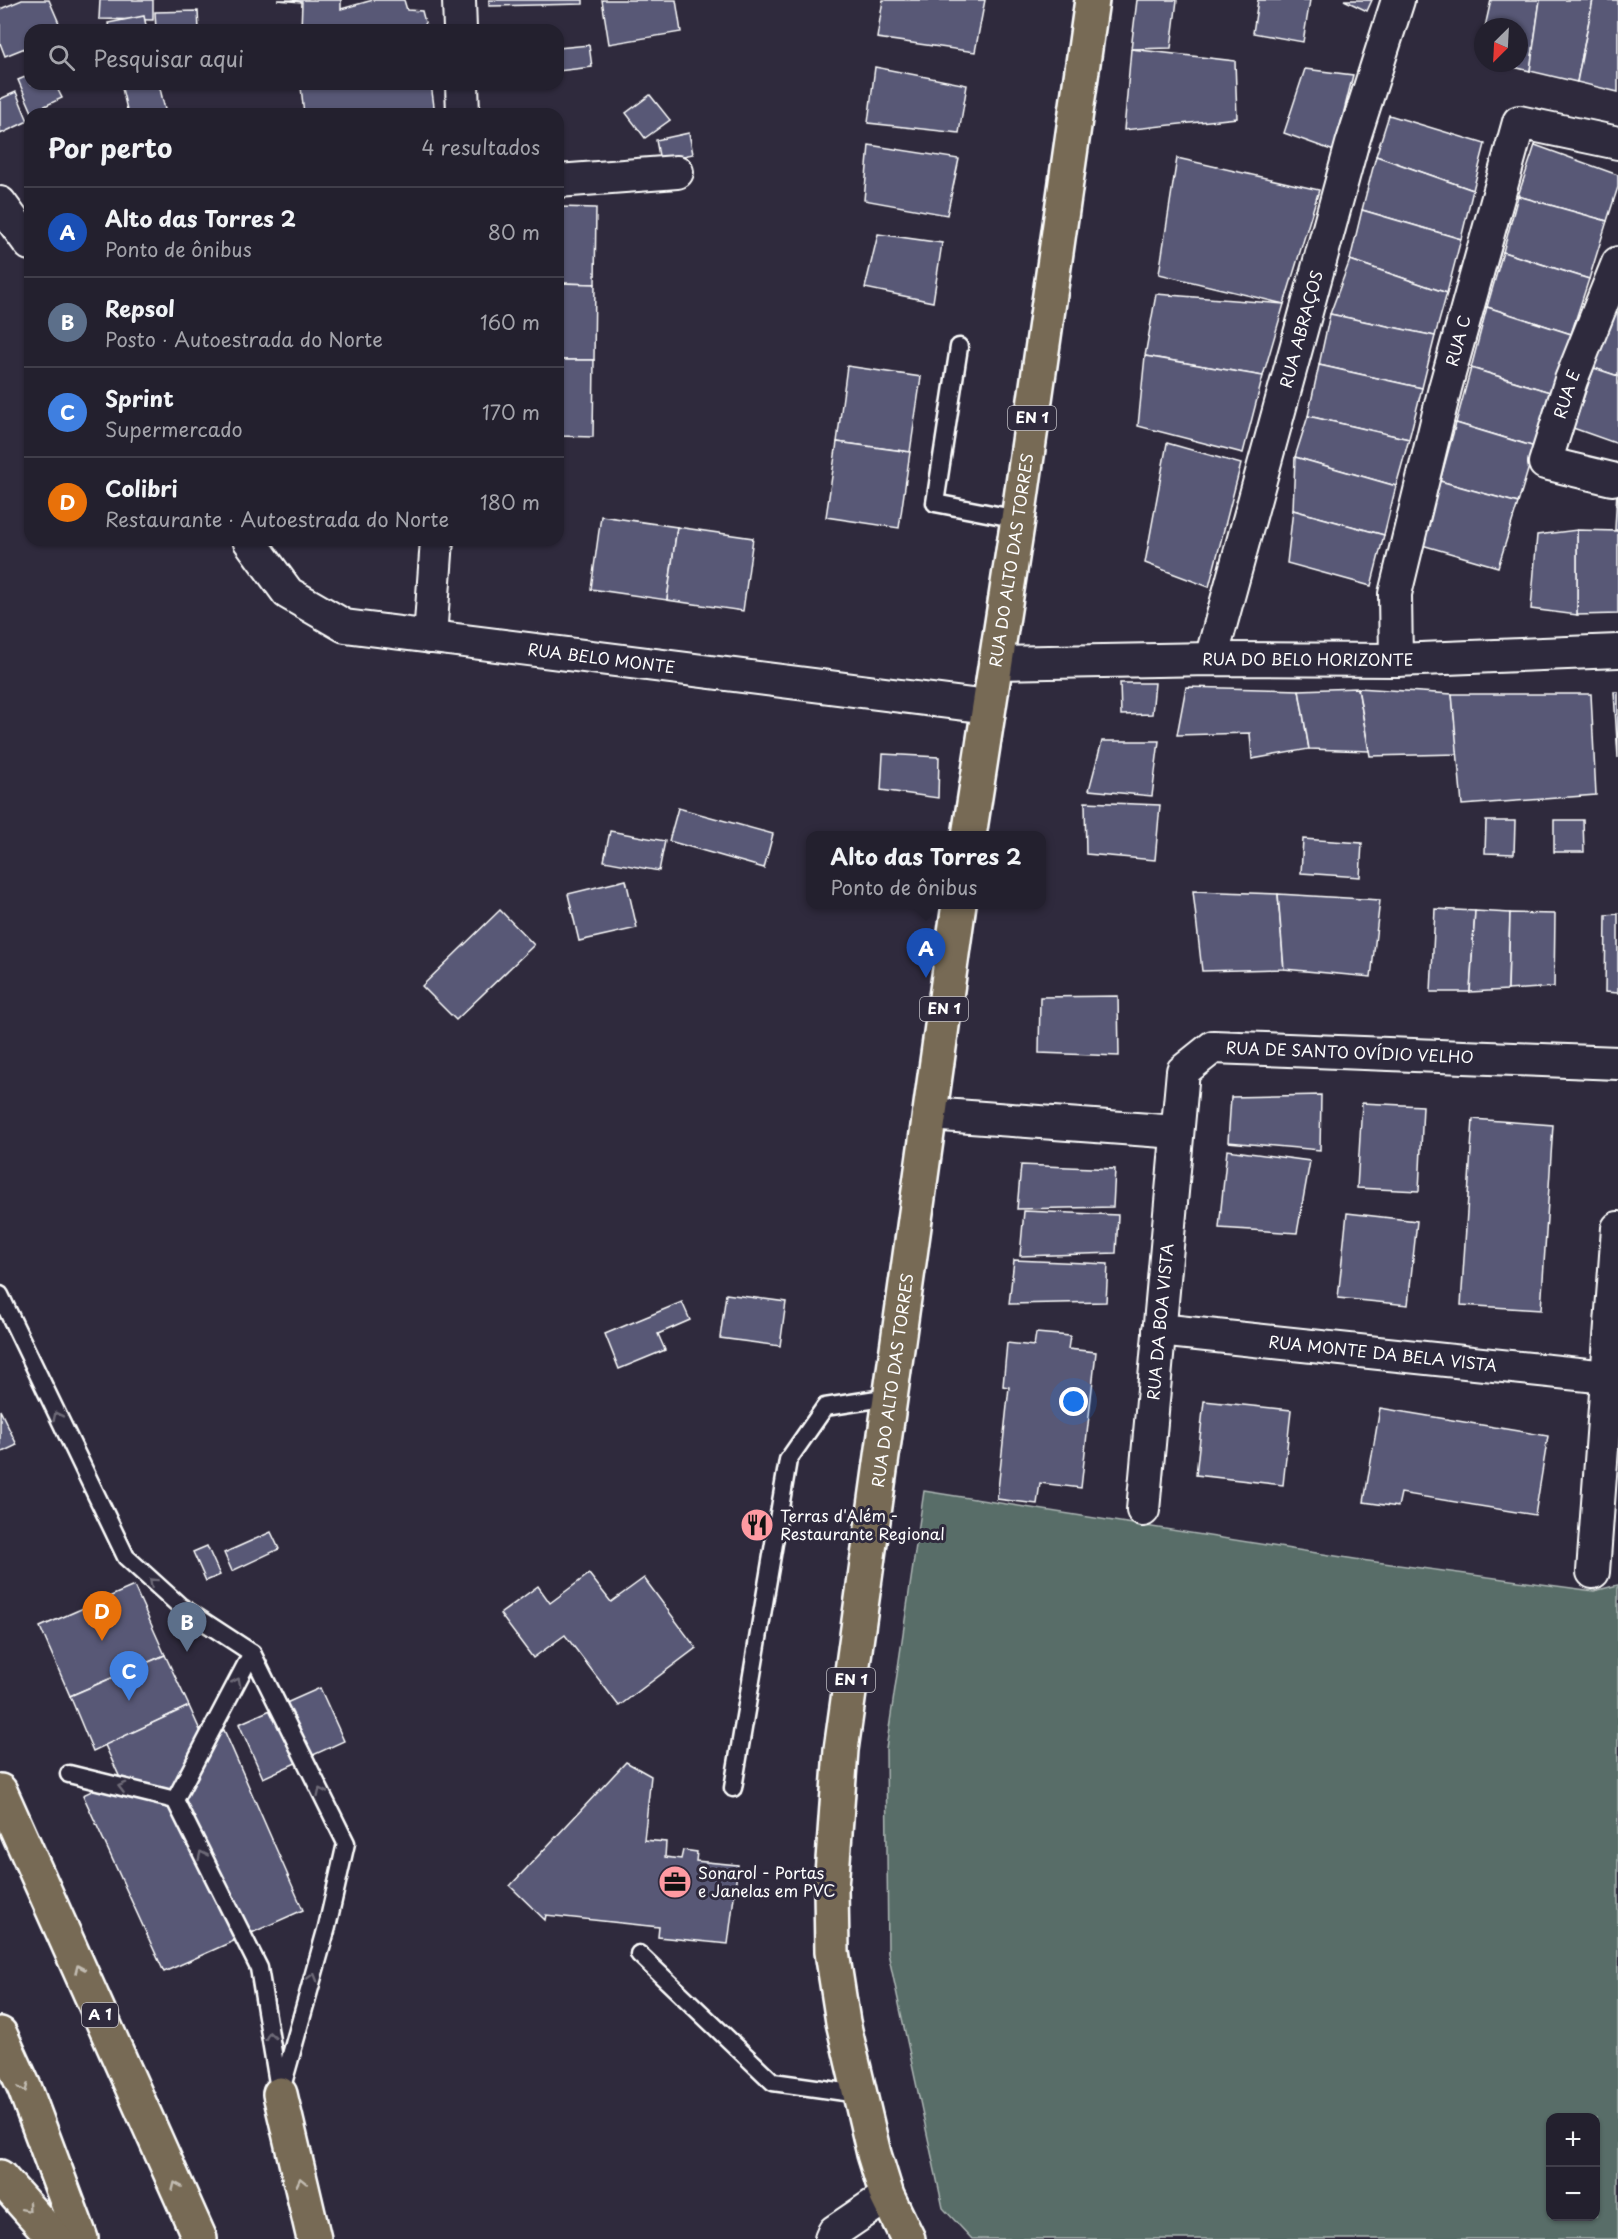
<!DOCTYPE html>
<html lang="pt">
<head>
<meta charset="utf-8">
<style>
	:root { --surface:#23202e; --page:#2f2d3a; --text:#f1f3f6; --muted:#a3a3aa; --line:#403e4a; --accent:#ff9aa2 }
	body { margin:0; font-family:"Playpen Sans",sans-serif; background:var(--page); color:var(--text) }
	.controls { position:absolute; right:18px; bottom:18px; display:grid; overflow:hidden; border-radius:12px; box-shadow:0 2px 4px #0004 }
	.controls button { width:54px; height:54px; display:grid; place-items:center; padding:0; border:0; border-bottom:2px solid var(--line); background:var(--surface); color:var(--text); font:30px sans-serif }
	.compass { position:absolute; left:1474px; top:18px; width:54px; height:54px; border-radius:50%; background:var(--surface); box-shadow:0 2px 4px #0004; rotate:204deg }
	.you { position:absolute; left:1074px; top:1402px; width:21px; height:21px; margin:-15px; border:4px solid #fff; border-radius:50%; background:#1a73e8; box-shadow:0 0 0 9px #1a73e833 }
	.badge { display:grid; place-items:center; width:39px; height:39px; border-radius:50%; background:var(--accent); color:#fff; font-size:20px; font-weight:700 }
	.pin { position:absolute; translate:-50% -50px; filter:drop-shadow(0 2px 3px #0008) }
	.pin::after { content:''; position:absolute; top:32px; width:21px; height:18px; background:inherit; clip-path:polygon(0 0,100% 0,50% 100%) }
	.popup { position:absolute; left:806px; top:831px; width:240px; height:78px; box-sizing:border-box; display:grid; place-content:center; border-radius:12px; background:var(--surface); filter:drop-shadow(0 2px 4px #0005); font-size:20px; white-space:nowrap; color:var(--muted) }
	.popup b { font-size:22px; color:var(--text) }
	.popup::after { content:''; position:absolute; left:50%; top:100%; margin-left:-12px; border:12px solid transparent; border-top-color:var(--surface) }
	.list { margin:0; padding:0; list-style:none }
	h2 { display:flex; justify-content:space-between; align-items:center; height:78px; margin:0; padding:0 24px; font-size:26px }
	h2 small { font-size:20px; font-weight:400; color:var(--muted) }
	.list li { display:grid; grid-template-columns:39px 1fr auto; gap:18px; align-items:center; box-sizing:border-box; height:90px; padding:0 24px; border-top:2px solid var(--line) }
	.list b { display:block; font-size:22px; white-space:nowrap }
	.list p { margin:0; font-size:20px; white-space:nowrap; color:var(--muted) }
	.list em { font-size:20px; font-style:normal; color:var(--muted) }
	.icon { flex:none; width:33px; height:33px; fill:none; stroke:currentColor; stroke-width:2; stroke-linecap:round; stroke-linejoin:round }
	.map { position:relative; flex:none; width:1618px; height:2239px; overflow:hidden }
	.search { position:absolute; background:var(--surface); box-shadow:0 2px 4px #0004; left:24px; top:24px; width:540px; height:66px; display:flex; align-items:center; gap:15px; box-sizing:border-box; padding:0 21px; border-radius:18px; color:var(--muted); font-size:22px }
	.panel { position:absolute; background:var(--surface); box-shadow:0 2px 4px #0004; left:24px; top:108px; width:540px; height:438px; border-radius:18px }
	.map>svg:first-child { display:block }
	.green { fill:#586d68; stroke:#acb6b4; stroke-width:1.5; fill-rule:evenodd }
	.building { fill:#585976; stroke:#fff; stroke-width:1.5 }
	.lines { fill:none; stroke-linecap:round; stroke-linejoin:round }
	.lane-casing { stroke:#fff; stroke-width:21 }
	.street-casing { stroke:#fff; stroke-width:36 }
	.primary-casing { stroke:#fff; stroke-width:38 }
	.highway-casing { stroke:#fff; stroke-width:38 }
	.lane { stroke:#2f2a3d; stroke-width:16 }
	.street { stroke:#2f2a3d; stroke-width:32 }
	.primary { stroke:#776a54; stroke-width:33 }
	.highway { stroke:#776a54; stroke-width:33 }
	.oneway { stroke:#6d6a77 }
	.oneway2 { stroke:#c2bcb2 }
	.labels { text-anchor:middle; stroke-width:6; stroke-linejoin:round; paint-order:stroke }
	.shield { fill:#2f2a3d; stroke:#c1bfc5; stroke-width:1.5 }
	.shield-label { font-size:15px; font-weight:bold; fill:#fff }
	.street-label { font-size:16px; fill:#fff; stroke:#2f2a3d }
	.poi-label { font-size:16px; fill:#fff; stroke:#2f2a3d; text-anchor:start }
</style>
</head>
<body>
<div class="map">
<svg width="1618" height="2239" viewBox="0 0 1618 2239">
	<rect width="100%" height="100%" fill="#2f2a3d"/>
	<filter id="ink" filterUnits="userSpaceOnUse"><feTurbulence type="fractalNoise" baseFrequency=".0167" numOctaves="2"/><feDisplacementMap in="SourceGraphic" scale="12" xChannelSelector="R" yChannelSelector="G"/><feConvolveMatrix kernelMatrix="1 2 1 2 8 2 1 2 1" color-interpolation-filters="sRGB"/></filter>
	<g filter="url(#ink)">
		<path class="green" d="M924,1491L1361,1560L1594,1591L1618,1585V2239H972L943,2208L888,1953L886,1749ZM1550,2118H1596V2216H1550Z"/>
		<g class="building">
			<path d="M22,0H49L62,30H30V46L5,56L0,43V9Z"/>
			<path d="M100,0H153V20L99,19Z"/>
			<path d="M277,0H341V9L373,0H404L407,10L422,11L427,30H301L302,2Z"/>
			<path d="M489,0H583V4L489,6Z"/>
			<path d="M602,0H676L681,32L609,44Z"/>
			<path d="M883,0H985L975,52L877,38Z"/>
			<path d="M1137,0H1177L1171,48L1131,49Z"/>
			<path d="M1258,0H1310L1303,42L1253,33Z"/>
			<path d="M1344,0H1372L1367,11Z"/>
			<path d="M1491,0H1540L1530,71L1497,63H1519V27H1485Z"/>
			<path d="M1540,0H1593L1577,82L1530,71Z"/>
			<path d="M1593,0H1618V92L1577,82Z"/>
			<path d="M198,11L199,30H156L155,12Z"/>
			<path d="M144,16L147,30H110L108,23Z"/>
			<path d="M589,45L592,67L558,71V48Z"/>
			<path d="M1131,49L1235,61L1237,118L1124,130Z"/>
			<path d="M875,67L967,85L959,133L868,123Z"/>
			<path d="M1305,69L1353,75L1334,151L1284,133Z"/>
			<path d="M30,75V84H55L62,98L32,112L18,80Z"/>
			<path d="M121,84H159L166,114H128Z"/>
			<path d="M330,84H431L435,114H304L301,87Z"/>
			<path d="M16,92L28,121L0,134V99Z"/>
			<path d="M650,95L670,120L645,138L626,113Z"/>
			<path d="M1389,115L1485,144L1473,190L1376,156Z"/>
			<path d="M689,133L693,154L660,161L656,140Z"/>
			<path d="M869,145L959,159L947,215L864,200Z"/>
			<path d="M1535,145L1618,175V187L1607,221L1518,196Z"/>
			<path d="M1376,156L1473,190L1461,239L1362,210Z"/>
			<path d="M1177,158L1319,190L1284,304L1159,274Z"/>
			<path d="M1518,196L1607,221L1589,279L1503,252Z"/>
			<path d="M558,207L596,208L595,284L558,283Z"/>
			<path d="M1362,210L1461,239L1447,293L1350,260Z"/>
			<path d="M878,234L942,243L933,302L865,288Z"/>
			<path d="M1503,252L1589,279L1571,334L1487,307Z"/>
			<path d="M1350,260L1447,293L1435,336L1330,314Z"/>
			<path d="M558,283L595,284L594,360H558Z"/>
			<path d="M1156,294L1284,304L1263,376L1145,356Z"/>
			<path d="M1487,307L1571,334L1553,393L1471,368Z"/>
			<path d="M1614,311L1618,313V376L1594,368Z"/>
			<path d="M1330,314L1435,336L1422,388L1319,365Z"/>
			<path d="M1145,356L1263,376L1243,453L1138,426Z"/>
			<path d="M558,360H594L593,437L558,436Z"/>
			<path d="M1319,365L1422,388L1409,439L1308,416Z"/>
			<path d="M847,366L921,377L910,452L837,442Z"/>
			<path d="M1471,368L1553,393L1535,447L1456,423Z"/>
			<path d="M1594,368L1618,376V444L1573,428Z"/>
			<path d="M1308,416L1409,439L1396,486L1295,457Z"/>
			<path d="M1456,423L1535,447L1518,503L1440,481Z"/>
			<path d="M837,442L910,452L899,528L826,517Z"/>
			<path d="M1167,443L1241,464L1209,587L1145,563Z"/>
			<path d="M1295,457L1396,486L1384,535L1293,510Z"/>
			<path d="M1618,469V530H1615Z"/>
			<path d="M1440,481L1518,503L1498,567L1422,545Z"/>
			<path d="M1293,510L1384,535L1371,586L1287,563Z"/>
			<path d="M601,516L677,527L667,600L591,589Z"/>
			<path d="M677,527L753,538L743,611L667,600Z"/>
			<path d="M1577,530L1618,531V614L1577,615Z"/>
			<path d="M1577,530V615L1531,609L1537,535Z"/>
			<path d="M1120,683H1155L1152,714L1121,715Z"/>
			<path d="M1186,687L1299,690L1309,749L1252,759L1250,733L1177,735Z"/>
			<path d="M1358,688L1369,751L1309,749L1299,690Z"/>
			<path d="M1358,688L1452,694L1458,754L1370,756Z"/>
			<path d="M1614,692H1618V758Z"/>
			<path d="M1452,694H1591L1596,795L1462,805Z"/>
			<path d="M1102,741H1159L1152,796L1089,790Z"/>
			<path d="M883,754L939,757L938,798L881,790Z"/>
			<path d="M1085,802L1160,805L1155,860L1086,854Z"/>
			<path d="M678,808L773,834L764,868L669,841Z"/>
			<path d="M1554,820H1583L1584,852H1554Z"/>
			<path d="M1486,821H1515L1514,854L1485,853Z"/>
			<path d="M610,831L665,841L659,871L604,861Z"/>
			<path d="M1303,839L1362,843L1360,877L1301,873Z"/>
			<path d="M626,880L637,928L579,941L568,894Z"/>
			<path d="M1193,891L1278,894L1284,969L1202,971Z"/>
			<path d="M1278,894L1380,900L1371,977L1284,969Z"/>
			<path d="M1435,909L1475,911L1470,992H1431Z"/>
			<path d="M500,910L534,945L456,1020L422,986Z"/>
			<path d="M1475,911L1510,913L1508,990L1470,992Z"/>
			<path d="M1510,913L1555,914L1554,987L1508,990Z"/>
			<path d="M1618,914V993L1605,992L1606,915Z"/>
			<path d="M1118,996L1119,1056L1039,1053L1040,997Z"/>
			<path d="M1321,1095L1320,1150L1228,1142L1231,1097Z"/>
			<path d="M1362,1103L1423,1106L1419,1191L1357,1188Z"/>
			<path d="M1473,1119L1553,1125L1541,1310L1461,1305Z"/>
			<path d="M1227,1150L1310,1161L1297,1233L1219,1228Z"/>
			<path d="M1021,1165L1115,1169L1113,1207L1017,1209Z"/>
			<path d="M1024,1211L1118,1215L1116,1253L1020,1256Z"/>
			<path d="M1347,1213L1417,1221L1408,1305L1338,1298Z"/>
			<path d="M1014,1260L1108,1264L1106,1302L1009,1304Z"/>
			<path d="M726,1294L786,1302L780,1346L720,1338Z"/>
			<path d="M682,1302L690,1320L658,1334L665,1350L619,1369L605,1334Z"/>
			<path d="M1036,1333L1070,1336L1068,1349L1096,1352L1081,1488L1040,1483L1037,1504L997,1499L1009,1387L1003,1386L1007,1343L1034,1346Z"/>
			<path d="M1204,1401L1291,1410L1283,1485L1196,1475Z"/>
			<path d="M1380,1408L1548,1436L1535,1515L1401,1493L1398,1507L1364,1502Z"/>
			<path d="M0,1410L17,1445L0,1453Z"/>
			<path d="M271,1532L279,1549L232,1571L224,1553Z"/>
			<path d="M207,1546L220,1575L206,1581L193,1552Z"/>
			<path d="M589,1574L611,1602L644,1578L696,1648L619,1706L565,1635L533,1658L500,1614L538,1586L550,1603Z"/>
			<path d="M134,1586L165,1655L70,1696L40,1627Z"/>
			<path d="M165,1655L189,1706L93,1751L70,1696Z"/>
			<path d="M320,1688L344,1741L263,1778L239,1724Z"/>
			<path d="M189,1706L204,1739L224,1730L303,1910L164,1972L83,1795L120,1778L105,1745Z"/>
			<path d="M626,1762L651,1776L644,1840L666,1842L665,1857L681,1859L683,1850L697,1852L696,1861L738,1865L728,1944L658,1937L659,1927L546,1915L545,1920L510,1886Z"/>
		</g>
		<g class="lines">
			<g class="lane-casing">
				<g id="lane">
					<path d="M959,347L935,503L1018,519"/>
					<path d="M0,1295L126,1557L180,1606L252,1653L346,1843L327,1927L280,2094"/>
					<path d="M252,1653L175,1800L259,1968L279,2089"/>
					<path d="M69,1774L175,1800"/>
					<path d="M733,1788L788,1460L825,1407L890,1397"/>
					<path d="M639,1954L773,2082L859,2094"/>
				</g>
			</g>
			<g class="street-casing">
				<g id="street">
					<path d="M459,0L460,30"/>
					<path d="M462,84L463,114"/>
					<path d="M558,181L677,172"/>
					<path d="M0,203L30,244"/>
					<path id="s1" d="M1612,479L1545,463L1571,380L1618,263"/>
					<path id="s2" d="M249,540L288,593L345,626L988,707"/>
					<path d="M430,637L437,540"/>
					<path id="s3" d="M1211,659L1352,144L1398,0"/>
					<path id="s4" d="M1396,660L1395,594L1445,388L1519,122L1618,143"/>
					<path id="s5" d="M996,663L1211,659L1396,660L1618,651"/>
					<path d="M929,1114L1177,1132"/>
					<path id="s6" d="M1159,1330L1607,1377"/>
					<path id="s7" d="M1143,1510L1183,1071L1213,1047L1618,1063"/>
					<path d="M1593,1572L1618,1228"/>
					<path d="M831,2239L834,2232L887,2196"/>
				</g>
			</g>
			<g class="primary-casing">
				<g id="primary">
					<path id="s8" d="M969,836L1018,519L1092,0"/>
					<path id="s9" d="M908,2239L887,2196L874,2154L843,2022L832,1952L831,1888L841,1750L959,904"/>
				</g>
			</g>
			<g class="highway-casing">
				<g id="highway">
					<path d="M0,1791L200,2239"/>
					<path d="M0,2034L25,2089L81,2239"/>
					<path d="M280,2094L314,2239"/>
					<path d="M0,2177L55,2239"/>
				</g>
			</g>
			<use href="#lane" class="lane"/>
			<use href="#street" class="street"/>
			<use href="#primary" class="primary"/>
			<use href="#highway" class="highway"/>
		</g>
		<defs><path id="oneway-chevron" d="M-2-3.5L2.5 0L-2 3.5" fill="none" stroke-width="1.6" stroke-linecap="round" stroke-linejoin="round" transform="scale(1.5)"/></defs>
		<g class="oneway">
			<use href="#oneway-chevron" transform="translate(57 1416) rotate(-116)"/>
			<use href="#oneway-chevron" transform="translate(153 1582) rotate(-138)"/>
			<use href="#oneway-chevron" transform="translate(237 1682) rotate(-63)"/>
			<use href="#oneway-chevron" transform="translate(122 1787) rotate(-166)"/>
			<use href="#oneway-chevron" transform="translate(321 1792) rotate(-116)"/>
			<use href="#oneway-chevron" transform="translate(202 1855) rotate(-116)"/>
			<use href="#oneway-chevron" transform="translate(313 1977) rotate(-74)"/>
			<use href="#oneway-chevron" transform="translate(270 2036) rotate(-100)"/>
		</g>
		<g class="oneway2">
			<use href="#oneway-chevron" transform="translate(79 1969) rotate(-114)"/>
			<use href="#oneway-chevron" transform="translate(24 2088) rotate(67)"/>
			<use href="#oneway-chevron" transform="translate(301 2182) rotate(-103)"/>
			<use href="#oneway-chevron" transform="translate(176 2186) rotate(-114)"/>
			<use href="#oneway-chevron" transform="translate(27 2208) rotate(49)"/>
		</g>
	</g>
	<defs>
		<g id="restaurant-disc" transform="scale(1.725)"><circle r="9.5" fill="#ff9aa2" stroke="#2f2a3d"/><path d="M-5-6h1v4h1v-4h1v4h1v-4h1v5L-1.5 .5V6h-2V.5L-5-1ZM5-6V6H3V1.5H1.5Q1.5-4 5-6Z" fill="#111"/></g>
		<g id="office-disc" transform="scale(1.725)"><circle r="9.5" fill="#ff9aa2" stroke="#2f2a3d"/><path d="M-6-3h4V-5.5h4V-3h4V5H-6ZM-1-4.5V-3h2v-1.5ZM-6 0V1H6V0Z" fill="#111"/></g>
	</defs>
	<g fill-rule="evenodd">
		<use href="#restaurant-disc" x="757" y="1525"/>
		<use href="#office-disc" x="675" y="1882"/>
	</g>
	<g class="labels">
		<g class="shield">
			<rect x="1008" y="406" width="48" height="24" rx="4.5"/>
			<rect x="920" y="997" width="48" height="24" rx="4.5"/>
			<rect x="827" y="1668" width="48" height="24" rx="4.5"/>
			<rect x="82" y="2003" width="36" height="24" rx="4.5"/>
		</g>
		<g class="shield-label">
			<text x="1032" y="423">EN 1</text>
			<text x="944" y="1014">EN 1</text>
			<text x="851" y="1685">EN 1</text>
			<text x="100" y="2020">A 1</text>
		</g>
		<g class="street-label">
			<text dy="6" stroke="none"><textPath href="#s3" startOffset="342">RUA ABRAÇOS</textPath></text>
			<text dy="6" stroke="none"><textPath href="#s4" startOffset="327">RUA C</textPath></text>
			<text dy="6" stroke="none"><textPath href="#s1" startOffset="141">RUA E</textPath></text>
			<text dy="6" stroke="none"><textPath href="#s8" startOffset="279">RUA DO ALTO DAS TORRES</textPath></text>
			<text dy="6" stroke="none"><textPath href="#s2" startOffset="390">RUA BELO MONTE</textPath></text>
			<text dy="6" stroke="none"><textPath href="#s5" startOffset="312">RUA DO BELO HORIZONTE</textPath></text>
			<text dy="6" stroke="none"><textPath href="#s7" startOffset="616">RUA DE SANTO OVÍDIO VELHO</textPath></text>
			<text dy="6" stroke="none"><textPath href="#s7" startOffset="189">RUA DA BOA VISTA</textPath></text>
			<text dy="6" stroke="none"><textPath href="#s6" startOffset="225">RUA MONTE DA BELA VISTA</textPath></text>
			<text dy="6" stroke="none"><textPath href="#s9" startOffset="874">RUA DO ALTO DAS TORRES</textPath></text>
		</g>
		<g class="poi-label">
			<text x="780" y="1522">Terras d'Além -<tspan x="780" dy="18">Restaurante Regional</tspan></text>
			<text x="698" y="1879">Sonarol - Portas<tspan x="698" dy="18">e Janelas em PVC</tspan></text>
		</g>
	</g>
</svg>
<div class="controls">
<button>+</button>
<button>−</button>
</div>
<svg class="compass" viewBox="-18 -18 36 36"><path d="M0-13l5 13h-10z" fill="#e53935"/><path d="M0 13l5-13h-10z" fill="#a3a3aa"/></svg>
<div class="you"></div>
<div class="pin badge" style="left:926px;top:978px;background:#1a4fb4">A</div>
<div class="popup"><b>Alto das Torres 2</b>Ponto de ônibus</div>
<div class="pin badge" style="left:187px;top:1652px;background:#5c6f8a">B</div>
<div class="pin badge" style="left:129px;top:1701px;background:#3f7fe0">C</div>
<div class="pin badge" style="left:102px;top:1641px;background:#e8710a">D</div>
<div class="search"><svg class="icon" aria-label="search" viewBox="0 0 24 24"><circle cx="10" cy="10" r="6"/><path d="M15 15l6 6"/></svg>Pesquisar aqui</div>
<section class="panel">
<h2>Por perto<small>4 resultados</small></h2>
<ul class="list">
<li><span class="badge" style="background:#1a4fb4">A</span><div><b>Alto das Torres 2</b><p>Ponto de ônibus</p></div><em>80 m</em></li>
<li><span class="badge" style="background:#5c6f8a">B</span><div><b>Repsol</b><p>Posto · Autoestrada do Norte</p></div><em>160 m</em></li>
<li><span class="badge" style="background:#3f7fe0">C</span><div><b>Sprint</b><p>Supermercado</p></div><em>170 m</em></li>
<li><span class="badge" style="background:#e8710a">D</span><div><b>Colibri</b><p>Restaurante · Autoestrada do Norte</p></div><em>180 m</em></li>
</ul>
</section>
</div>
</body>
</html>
